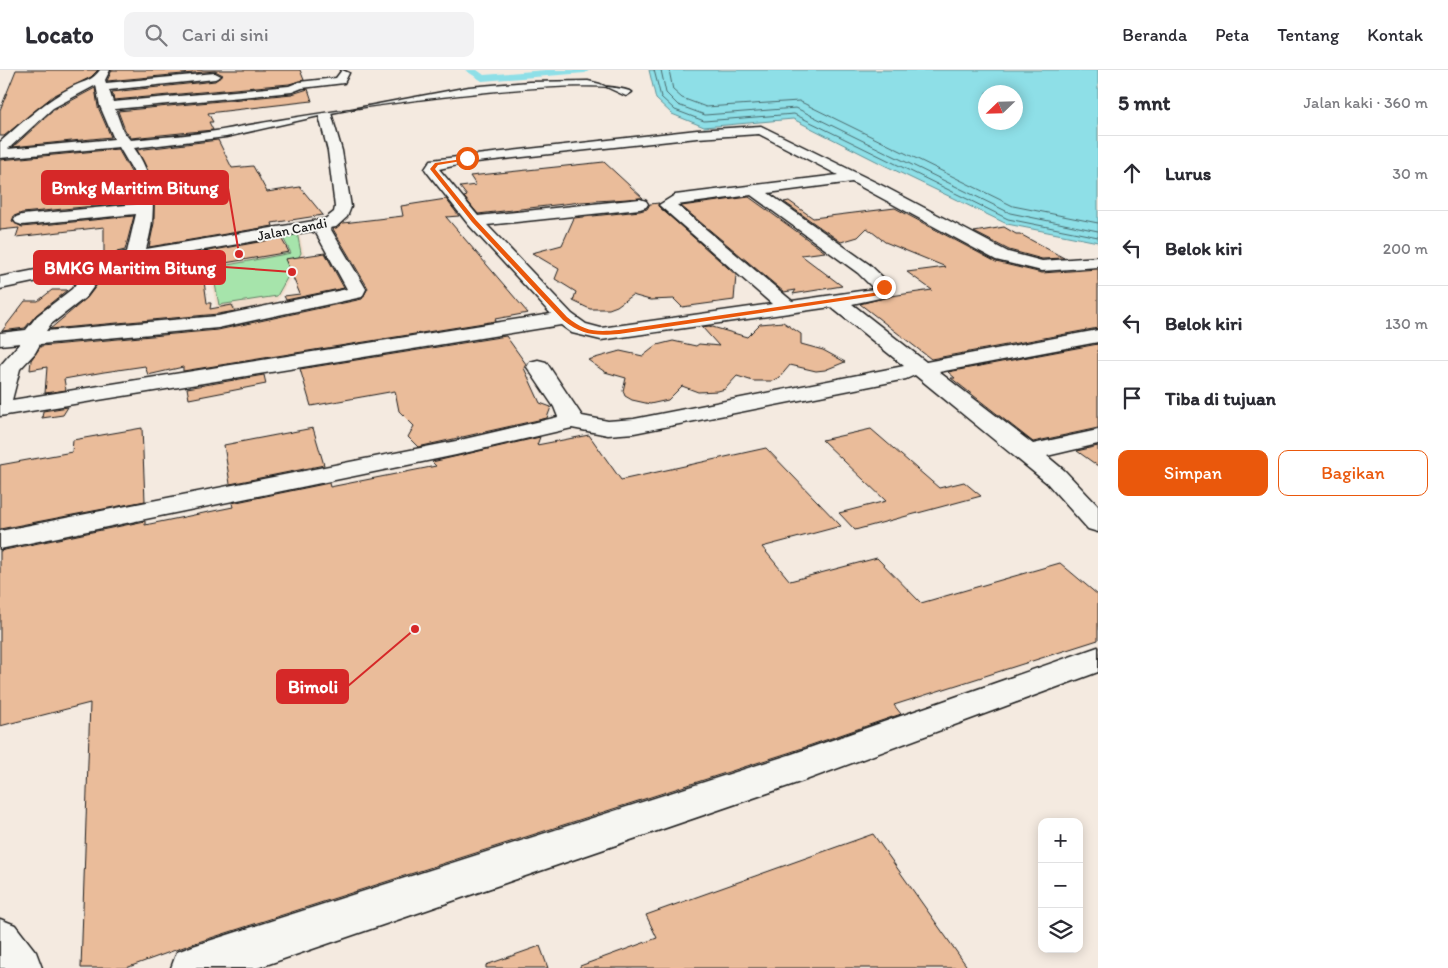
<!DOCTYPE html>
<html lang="id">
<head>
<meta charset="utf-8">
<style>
	:root { --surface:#fff; --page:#f2f2f3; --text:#2b2b33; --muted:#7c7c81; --line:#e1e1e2; --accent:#ea580c }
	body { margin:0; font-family:Itim,sans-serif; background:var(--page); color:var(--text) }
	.controls { position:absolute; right:15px; bottom:15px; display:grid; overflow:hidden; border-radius:10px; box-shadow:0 2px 12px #0003 }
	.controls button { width:45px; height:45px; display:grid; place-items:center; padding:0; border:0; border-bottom:1px solid var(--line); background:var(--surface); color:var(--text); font:25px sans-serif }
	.compass { position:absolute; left:978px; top:15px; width:45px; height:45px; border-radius:50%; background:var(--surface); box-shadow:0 2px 12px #0003; rotate:247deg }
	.stop { position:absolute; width:15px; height:15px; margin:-11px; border:4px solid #ea580c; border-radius:50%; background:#fff }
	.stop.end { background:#ea580c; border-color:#fff; box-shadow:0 1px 5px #0008 }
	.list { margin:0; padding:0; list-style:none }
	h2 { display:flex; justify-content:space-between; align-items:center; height:65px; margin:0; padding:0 20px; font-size:21px }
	h2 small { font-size:16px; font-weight:400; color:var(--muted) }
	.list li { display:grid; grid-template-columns:32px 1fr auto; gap:15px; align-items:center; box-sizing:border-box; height:75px; padding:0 20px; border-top:1px solid var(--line) }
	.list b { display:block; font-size:19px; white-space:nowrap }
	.list em { font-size:16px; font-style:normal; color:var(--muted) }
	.actions { display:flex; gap:10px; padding:15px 20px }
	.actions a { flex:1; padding:11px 0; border:1px solid var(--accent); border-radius:10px; text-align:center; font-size:18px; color:var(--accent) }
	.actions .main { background:var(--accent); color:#fff }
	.icon { flex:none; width:28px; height:28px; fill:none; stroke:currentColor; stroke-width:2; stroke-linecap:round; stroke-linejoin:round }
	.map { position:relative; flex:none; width:1098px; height:898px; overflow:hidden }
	header { display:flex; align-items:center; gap:30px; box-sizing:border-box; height:70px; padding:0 25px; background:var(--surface); border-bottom:1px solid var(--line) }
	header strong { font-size:24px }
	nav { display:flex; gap:28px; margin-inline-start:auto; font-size:18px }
	.search { width:350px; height:45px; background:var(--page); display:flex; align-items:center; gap:12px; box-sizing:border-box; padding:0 18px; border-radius:10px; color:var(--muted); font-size:19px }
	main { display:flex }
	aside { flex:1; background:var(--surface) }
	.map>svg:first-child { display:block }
	.built { fill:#f1dccb; fill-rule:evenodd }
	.green { fill:#a6e4ab; stroke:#618064 }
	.water { fill:#8edfe7; stroke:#609196; fill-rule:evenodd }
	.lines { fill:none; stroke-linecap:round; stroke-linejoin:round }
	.shore { stroke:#4a6a6d; stroke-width:1 }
	.canal { fill:#8edfe7; fill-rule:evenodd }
	.building { fill:#eabc9a; stroke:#1c1c1c }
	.minor-casing { stroke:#1c1c1c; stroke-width:3 }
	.minor { fill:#f6f6f2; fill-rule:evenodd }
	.route { fill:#ea580c }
	.labels { text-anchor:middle; stroke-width:4; stroke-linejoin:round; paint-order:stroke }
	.far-street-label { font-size:14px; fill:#1c1c1c; stroke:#f6f6f2 }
	.leader { fill:none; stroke:#d62828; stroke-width:2 }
	.callout-dot { fill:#d62828; stroke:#f6f6f2; stroke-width:2 }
	.callout { fill:#d62828; stroke:#d62828; stroke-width:2 }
	.callout-label { font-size:18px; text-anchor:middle; font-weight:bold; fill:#fff }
</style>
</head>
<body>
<header>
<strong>Locato</strong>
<div class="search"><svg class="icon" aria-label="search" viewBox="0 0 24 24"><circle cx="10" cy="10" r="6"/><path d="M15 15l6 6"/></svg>Cari di sini</div>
<nav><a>Beranda</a><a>Peta</a><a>Tentang</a><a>Kontak</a></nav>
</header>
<main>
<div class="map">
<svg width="1098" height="898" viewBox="0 0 1098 898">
	<rect width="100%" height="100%" fill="#f4eae0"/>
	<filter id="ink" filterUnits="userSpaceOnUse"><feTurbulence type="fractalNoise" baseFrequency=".02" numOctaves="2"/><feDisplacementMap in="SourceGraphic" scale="10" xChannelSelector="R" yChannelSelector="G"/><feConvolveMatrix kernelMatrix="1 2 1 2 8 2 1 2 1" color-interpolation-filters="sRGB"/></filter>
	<g filter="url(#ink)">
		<path class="built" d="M299,161L304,184L275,235L218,247L205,176ZM281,164L301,183L277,226L291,183ZM283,171L289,182L274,185L272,182L214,195L212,191Z"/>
		<path class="green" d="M297,162L301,183L277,226L219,235L212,198L291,183L281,164Z"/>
		<path class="water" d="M649,0H1098V172L1007,154L884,95L793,49L704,57L672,44L656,29ZM986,22H1016V52H986Z"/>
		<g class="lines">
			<g class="shore">
				<path d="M654,0L661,27L675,40L704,51L794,44L1008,149L1098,167"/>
				<path d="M661,0L666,23L678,35L705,45L796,38L1010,143L1098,161"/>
				<path d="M669,0L673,20L682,28L706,37L799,31L1013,136L1098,153"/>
			</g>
			<path class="canal" d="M465,0H477L484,5L546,0H590L585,3L482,11Z"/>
		</g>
		<g class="building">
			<path d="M16,0H98L91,7L53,26L4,66H0V40Z"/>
			<path d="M112,0H300L304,10L289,14L114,30L112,22L215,11L223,5L215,1L107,11Z"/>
			<path d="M95,18L98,37L111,67L13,77L54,40Z"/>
			<path d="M308,19L312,31L208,43L213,52H209L213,60L191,62L131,68L125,60L118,41L292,24Z"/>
			<path d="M218,70L232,98L253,96L267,122L300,117L323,145L272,153L273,156L149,177L154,153V126L148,101L137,80Z"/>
			<path d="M118,79L131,102L135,132L22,143L14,146L12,151L22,157L134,146L125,180L104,185V157L16,167L19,158L0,160V90Z"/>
			<path d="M604,92L643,128L581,132L478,144L464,127L467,126L460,117L476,115L470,106Z"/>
			<path d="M749,127L821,179L825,182L801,185L842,216L793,224L796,220L784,222L681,136Z"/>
			<path d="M446,129L459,146L446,147L528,243L495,249L496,251L183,301V297L148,305L145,296L104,302L64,309L66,320L45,323L47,297L30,300L31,290L41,276L218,260L362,229L368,218L333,159L343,153L403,146L401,136Z"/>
			<path d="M789,131L813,148L895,138L996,192L1042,203L1098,199V258L931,289L860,234L891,226L932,220L907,202L946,197L885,172L867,158L858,167L841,172L784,132Z"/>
			<path d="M659,133L658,136L736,205L734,230L682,237L674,229L650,230L632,225L617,236L609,239H590L573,231L576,222L555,209L559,199L532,183L562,175L574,148L640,141L647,139L650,134Z"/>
			<path d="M1004,157L1016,164H1020L1064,188L1042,189L1009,180L974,162Z"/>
			<path d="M281,168L289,182L202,197L207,233H211L210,239L232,235L235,241L218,244L50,259L87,228L109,199Z"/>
			<path d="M325,183L344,218L286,230L284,226L300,224L285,189Z"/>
			<path d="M52,220H67L36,245L25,258L2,261L25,231H38Z"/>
			<path d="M783,252L801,264V274L823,280L845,292L825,300L816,301L790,295L779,308L772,311H753L737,306L725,319L718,321L698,322L682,316L668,330L650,334L632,330L625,326L623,321L626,308L605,302L588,290L620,281L643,286L657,275L673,271L696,276L699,274L719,276L702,257L709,256L747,267L760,254Z"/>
			<path d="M506,266L526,294L524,298L540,333L551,337L547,348L418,377L408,367L414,356L399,341L395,321L311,336L300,299Z"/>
			<path d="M1098,274V358L1033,372L951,308H955L948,302Z"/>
			<path d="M264,305L266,314L189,329L187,318Z"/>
			<path d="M68,337L63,345L42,348L43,341Z"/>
			<path d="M142,358L145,431L0,459V395L72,382L73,370Z"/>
			<path d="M313,358L324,395L230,414L224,375Z"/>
			<path d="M871,359L939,418L964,412L981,426L855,460L839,443L886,431L822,370Z"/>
			<path d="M589,365L621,410L766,378L841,456L762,477L790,511L877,488L921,533L1060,493L1098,525V570L894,635L901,644L791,682L192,874L126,898H81L90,633L0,656V481L145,451V455L233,437L232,433L329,413L330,417L436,396L432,392L540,367L537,375Z"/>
			<path d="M1098,376V396L1077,381Z"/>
			<path d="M873,764L968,898H580V896L657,868L646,845Z"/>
			<path d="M540,876L548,898H486V895Z"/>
		</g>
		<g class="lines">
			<g class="minor-casing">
				<g id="minor">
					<path d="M100,0H110L105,10L106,13L215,3L221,6L215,9L109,20L113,32L289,16L299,12L336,8L342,0L349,3L344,13L302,18L292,22L115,39L123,61L130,70C162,67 196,65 228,59C295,46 587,0 632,22L626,26L600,14L588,11L529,12L469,17L331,43L342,81L351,137L347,147L336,157L330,158L366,219L362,227L218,258L40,274L35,283L20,299L12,330L551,244L468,154L427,102L425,99L431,90L697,60L761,56L885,117L1008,182L1042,191L1098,187V197L1042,201L996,190L852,112L768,123L870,195L893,217L889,226L852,234L926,292L1098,260V272L939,302L1033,374L1098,360V374L1047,386L1065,401L1098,436V462L1088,459L1047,413L915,305L906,309L634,363L608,365L572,358L456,385L0,479V461L456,371L558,347L554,337L527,297L530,292L538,290L546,292L582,346L608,351L634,349L904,296L831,237L601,270L572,263L561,255L0,346V296L20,273L0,275V263L26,260L37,246L72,219L86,201L0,219V207L127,182L136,144L22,155L16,153L14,150L16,147L22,145L137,134L133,101L119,77L0,88V72C24,51 46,30 74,16C85,11 93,10 100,0ZM96,15L100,36L114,69L8,79L53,38ZM319,46L328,81L335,137L334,142L325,149L146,179C157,144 156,108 134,78L226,67ZM759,64L838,105L675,125L659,135L772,234L601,258L586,254L572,244L487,155L640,139L646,137L648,134L646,131L640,129L478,146L439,99L467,93L697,68ZM751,125L858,203L874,219L792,231L677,135ZM311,161L316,163L347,219L218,246L46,261L51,254L86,227L108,197Z"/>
					<path d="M1098,577V602L806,710L257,898H171L177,882L193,876L792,684Z"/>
					<path d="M0,849L15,855L36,882L42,898H0Z"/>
				</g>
			</g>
			<use href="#minor" class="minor"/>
		</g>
	</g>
	<path class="route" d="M469,88L467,90L438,95L435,99L476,150L567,247C585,262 596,262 619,260L873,223L879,220L882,216L887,217L884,223L874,226L619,264C595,266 582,265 563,250L472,152L430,99L435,93Z"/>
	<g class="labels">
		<g class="far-street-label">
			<text transform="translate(292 159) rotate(-11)" y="5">Jalan Candi</text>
		</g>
	</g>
	<path class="leader" d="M239 184L228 118M292 202L225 197M415 559L348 616"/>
	<g class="callout-dot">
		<circle cx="239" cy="184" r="5"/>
		<circle cx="292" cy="202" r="5"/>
		<circle cx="415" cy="559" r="5"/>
	</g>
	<g class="callout">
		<rect x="42" y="101" width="186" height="33" rx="5"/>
		<rect x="34" y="181" width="191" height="33" rx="5"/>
		<rect x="277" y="600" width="71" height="33" rx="5"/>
	</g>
	<g class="callout-label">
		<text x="135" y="124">Bmkg Maritim Bitung</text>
		<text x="130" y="204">BMKG Maritim Bitung</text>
		<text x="313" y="623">Bimoli</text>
	</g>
</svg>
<div class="controls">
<button>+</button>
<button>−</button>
<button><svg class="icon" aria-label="layers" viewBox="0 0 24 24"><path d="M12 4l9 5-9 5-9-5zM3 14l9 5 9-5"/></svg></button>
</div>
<svg class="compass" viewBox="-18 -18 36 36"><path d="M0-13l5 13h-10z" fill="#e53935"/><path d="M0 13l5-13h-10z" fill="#7c7c81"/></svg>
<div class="stop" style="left:467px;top:88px"></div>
<div class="stop end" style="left:884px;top:217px"></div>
</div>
<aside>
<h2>5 mnt<small>Jalan kaki · 360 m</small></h2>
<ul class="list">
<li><svg class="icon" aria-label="ahead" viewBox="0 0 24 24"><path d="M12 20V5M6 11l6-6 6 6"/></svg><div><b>Lurus</b></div><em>30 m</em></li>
<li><svg class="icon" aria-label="left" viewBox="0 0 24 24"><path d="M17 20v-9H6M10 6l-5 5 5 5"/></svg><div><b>Belok kiri</b></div><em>200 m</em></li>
<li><svg class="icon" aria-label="left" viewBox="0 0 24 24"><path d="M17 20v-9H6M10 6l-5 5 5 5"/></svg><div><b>Belok kiri</b></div><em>130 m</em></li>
<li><svg class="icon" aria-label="arrive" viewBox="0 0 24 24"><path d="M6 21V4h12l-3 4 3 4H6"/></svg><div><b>Tiba di tujuan</b></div></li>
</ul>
<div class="actions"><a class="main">Simpan</a><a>Bagikan</a></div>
</aside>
</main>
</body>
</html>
